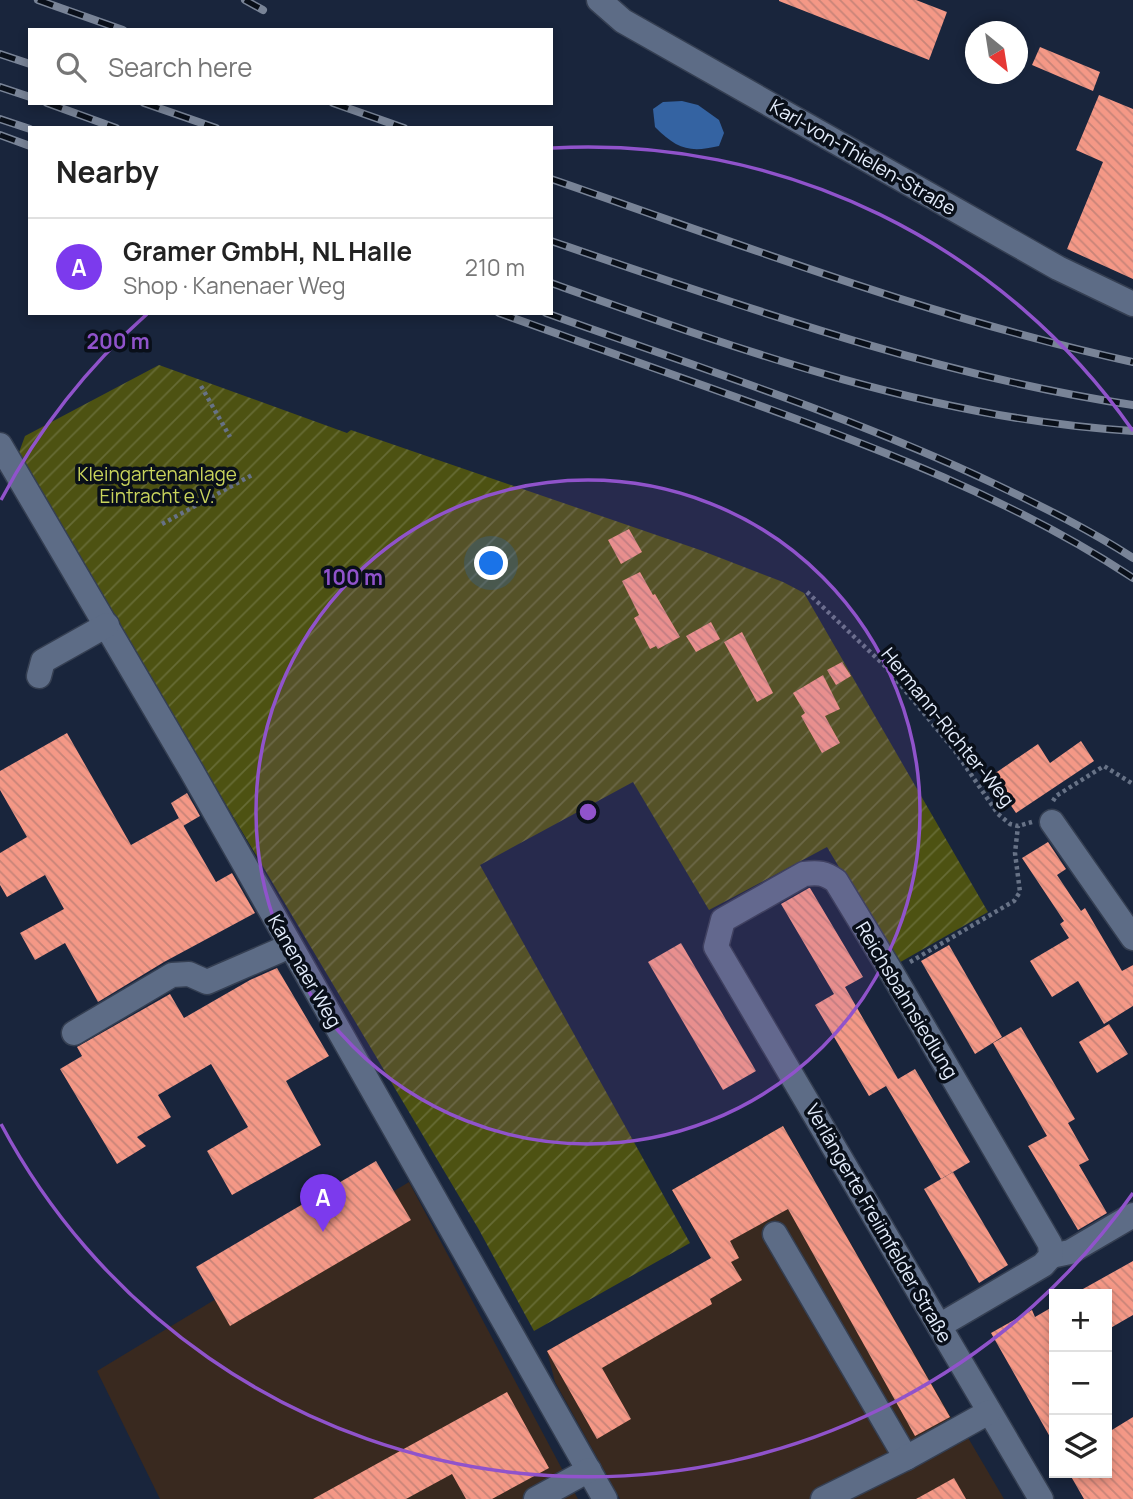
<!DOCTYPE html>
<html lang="en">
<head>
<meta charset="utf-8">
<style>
	:root { --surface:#fff; --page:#f6f6f6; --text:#222; --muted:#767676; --line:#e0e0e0; --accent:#7c3aed }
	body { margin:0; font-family:Manrope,sans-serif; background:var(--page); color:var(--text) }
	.controls { position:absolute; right:21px; bottom:21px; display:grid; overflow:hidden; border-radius:0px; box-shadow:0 4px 10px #0003 }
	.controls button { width:63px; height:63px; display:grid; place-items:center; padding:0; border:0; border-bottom:2px solid var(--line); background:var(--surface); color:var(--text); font:35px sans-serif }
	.compass { position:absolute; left:965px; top:21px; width:63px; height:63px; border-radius:50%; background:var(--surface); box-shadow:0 4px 10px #0003; rotate:150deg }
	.you { position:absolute; left:492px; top:564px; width:24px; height:24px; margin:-18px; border:5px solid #fff; border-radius:50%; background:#1a73e8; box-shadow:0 0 0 10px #1a73e833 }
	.badge { display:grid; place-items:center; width:46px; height:46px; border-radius:50%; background:var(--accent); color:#fff; font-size:23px; font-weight:700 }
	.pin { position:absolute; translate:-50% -58px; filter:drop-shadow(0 2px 4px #0008) }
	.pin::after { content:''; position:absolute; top:37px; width:24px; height:21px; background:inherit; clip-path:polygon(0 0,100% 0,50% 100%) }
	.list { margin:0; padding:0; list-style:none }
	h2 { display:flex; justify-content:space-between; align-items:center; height:91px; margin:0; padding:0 28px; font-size:30px }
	h2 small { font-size:23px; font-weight:400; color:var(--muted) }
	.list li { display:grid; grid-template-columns:46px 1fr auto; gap:21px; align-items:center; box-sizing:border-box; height:98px; padding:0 28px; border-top:2px solid var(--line) }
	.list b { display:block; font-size:26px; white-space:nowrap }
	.list p { margin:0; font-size:23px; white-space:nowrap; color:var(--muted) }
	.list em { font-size:23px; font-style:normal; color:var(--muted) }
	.icon { flex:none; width:38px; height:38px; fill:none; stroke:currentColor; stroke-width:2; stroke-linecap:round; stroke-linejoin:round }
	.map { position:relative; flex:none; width:1133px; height:1499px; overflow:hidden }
	.search { position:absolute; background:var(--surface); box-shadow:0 4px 10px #0003; left:28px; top:28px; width:525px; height:77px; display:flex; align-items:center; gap:18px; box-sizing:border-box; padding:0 24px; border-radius:0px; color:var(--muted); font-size:26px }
	.panel { position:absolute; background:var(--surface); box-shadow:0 4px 10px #0003; left:28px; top:126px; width:525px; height:189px; border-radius:0px }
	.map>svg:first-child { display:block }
	.commercial { fill:#39291f }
	.garden { fill:url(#garden-furrows) }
	.water { fill:#3463a2 }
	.building { fill:url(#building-back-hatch) }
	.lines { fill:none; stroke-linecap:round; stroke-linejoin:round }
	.minor-casing { stroke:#353f52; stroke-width:27 }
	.path { stroke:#677286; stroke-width:4.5; stroke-dasharray:3.5 3.5; stroke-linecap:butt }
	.minor { stroke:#5d6c86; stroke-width:24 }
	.rail-casing { stroke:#798497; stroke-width:8 }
	.rail { stroke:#090f19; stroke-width:5; stroke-dasharray:16; stroke-linecap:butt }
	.ring { fill:none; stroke:#9053cb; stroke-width:3.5 }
	.labels { text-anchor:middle; stroke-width:7; stroke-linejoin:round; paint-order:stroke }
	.street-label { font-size:19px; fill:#e4edfc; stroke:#090f19 }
	.park-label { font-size:19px; fill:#c9d45c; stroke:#090f19 }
	.centre { fill:#9053cb; stroke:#090f19; stroke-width:3.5 }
	.ring-label { font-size:21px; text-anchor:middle; font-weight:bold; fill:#9053cb; stroke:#090f19; stroke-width:7; stroke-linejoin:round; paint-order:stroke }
</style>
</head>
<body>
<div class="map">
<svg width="1133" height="1499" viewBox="0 0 1133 1499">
	<defs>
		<pattern id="garden-furrows" width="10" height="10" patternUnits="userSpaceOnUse" patternTransform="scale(1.75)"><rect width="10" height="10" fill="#4d5212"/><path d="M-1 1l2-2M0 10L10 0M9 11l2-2" fill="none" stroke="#666b35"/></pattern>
		<pattern id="building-back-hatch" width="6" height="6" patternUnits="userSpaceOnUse" patternTransform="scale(1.75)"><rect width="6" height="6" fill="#f49886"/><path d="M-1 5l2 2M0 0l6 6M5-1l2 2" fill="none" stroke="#c88478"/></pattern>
	</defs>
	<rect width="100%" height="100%" fill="#19253c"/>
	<g class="commercial">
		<path d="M783,1126L953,1421L957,1419L1004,1499H620L555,1382L547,1351L692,1268L727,1287L672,1190Z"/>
		<path d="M409,1182L578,1499H160L97,1371Z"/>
	</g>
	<path class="garden" d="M159,365L347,433L351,430L700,550L783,582L804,593L988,912L897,964L827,847L709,910L633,782L480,865L690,1243L534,1331L478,1228L18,455L25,436Z"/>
	<path class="water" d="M682,101L698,105L719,120L724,133L719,146C689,153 677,149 655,127L653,109L663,102Z"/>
	<g class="building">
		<path d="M779,0H916L947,12L929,60L779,1Z"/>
		<path d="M1040,47L1100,72L1093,91L1032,65Z"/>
		<path d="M1099,95L1133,109V279L1067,249L1103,162L1076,150Z"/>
		<path d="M629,529L642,552L621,564L608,540Z"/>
		<path d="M640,572L653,595L655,594L680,637L658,649L656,646L650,649L634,618L639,615L622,581Z"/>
		<path d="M711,622L720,639L696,652L686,636Z"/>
		<path d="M742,632L773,693L757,702L724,642Z"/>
		<path d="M842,662L851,676L836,685L827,670Z"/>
		<path d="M823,675L840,709L825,716L840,743L822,753L801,716L805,713L793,693Z"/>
		<path d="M67,733L131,845L179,818L216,882L232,873L255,913L164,962L98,1002L65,943L35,960L20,933L64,909L45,875L7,897L0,885V853L27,837L0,790V771Z"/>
		<path d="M1081,741L1094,761L1016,813L991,776L1038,744L1050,763Z"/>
		<path d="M187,793L200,816L183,826L171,803Z"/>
		<path d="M1048,842L1066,869L1057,875L1081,911L1085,908L1122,971L1133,965V1006L1104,1024L1078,981L1052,997L1030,961L1069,938L1060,924L1064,921L1022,858Z"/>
		<path d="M809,888H810L863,977L845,987L898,1079L915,1069L970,1162L941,1179L886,1086L869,1096L815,1005L834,994L781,904Z"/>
		<path d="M681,943L756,1071L723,1090L648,962Z"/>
		<path d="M949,945L1002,1037L975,1054L921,961Z"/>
		<path d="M277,968L329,1056L286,1081L321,1145L232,1195L207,1151L248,1127L211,1064L158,1095L171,1117L137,1137L146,1146L117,1164L60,1069L82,1056L77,1047L170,994L184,1018L250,980Z"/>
		<path d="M1109,1024L1128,1054L1097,1073L1079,1042Z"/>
		<path d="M1021,1027L1075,1119L1068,1123L1089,1160L1079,1165L1107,1213L1078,1230L1028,1146L1047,1136L993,1043Z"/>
		<path d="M783,1126L950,1417L915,1436L788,1209L730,1241L739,1258L731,1262L742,1280L710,1299L712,1304L602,1368L631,1419L597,1439L547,1351L711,1258L672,1190Z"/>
		<path d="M376,1161L411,1220L230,1326L196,1267Z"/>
		<path d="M953,1172L1008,1265L979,1283L924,1189Z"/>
		<path d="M1133,1261V1315L1107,1330V1294H1074Z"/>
		<path d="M1054,1306V1444L991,1333L1032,1310L1035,1317Z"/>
		<path d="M507,1392L549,1468L492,1499H466L452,1474L406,1499H313Z"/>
		<path d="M1133,1417V1499H1084L1069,1473H1107V1433Z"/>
		<path d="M954,1478L966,1499H916Z"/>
	</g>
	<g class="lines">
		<g class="minor-casing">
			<g id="minor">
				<path d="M599,0L623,21L1058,268L1133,304"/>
				<path d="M0,445L191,770L605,1499"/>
				<path d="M39,676L43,661L107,625"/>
				<path d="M1052,822L1133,938"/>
				<path d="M74,1033L172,975L189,974L207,982L290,946"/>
				<path d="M775,1234L906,1458"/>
				<path d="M1051,1256L1070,1252L1133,1215"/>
				<path d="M939,1326L1043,1265L1051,1256L1050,1244L892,973L836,881C825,873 818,872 804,874L723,920L716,947L1041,1499"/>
				<path d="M536,1499L589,1470"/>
				<path d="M823,1499L906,1458L989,1412"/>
			</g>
		</g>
		<g class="path">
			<path d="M201,386L230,437"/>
			<path d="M162,524L252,475"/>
			<path d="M807,592L885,666L955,751L998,814L1010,824L1018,826L1032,822"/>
			<path d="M1053,801L1056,796L1104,766L1133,784"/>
			<path d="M910,962L1014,901L1020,892L1015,853L1018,826"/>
		</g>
		<use href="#minor" class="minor"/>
		<g class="rail-casing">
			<g id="rail">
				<path d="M38,0L123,30"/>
				<path d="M245,0L263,10"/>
				<path d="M0,54L30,64"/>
				<path d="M0,87L30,97"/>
				<path d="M47,103L116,128"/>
				<path d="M144,103L216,128"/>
				<path d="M333,103L404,128"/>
				<path d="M0,119L30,129"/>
				<path d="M0,135L30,146"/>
				<path d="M551,179C743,245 934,319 1133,362"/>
				<path d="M551,241C742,306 933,375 1133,405"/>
				<path d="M551,283C740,350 931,419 1133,431"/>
				<path d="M499,313C581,342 662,371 744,400C878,448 1013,499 1133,578"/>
				<path d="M546,313C697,367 852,416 997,485C1043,507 1090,530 1133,558"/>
			</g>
		</g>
		<use href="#rail" class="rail"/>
	</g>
	<circle cx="588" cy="812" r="332" fill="#9053cb" fill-opacity=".12"/>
	<g class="ring">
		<circle cx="588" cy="812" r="332"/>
		<path d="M1133 1193A665 665 0 0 1 1 1124M1 500A665 665 0 0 1 147 314M553 148A665 665 0 0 1 1133 431"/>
	</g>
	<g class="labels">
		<g class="street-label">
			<text transform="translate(863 157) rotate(30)" y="7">Karl-von-Thielen-Straße</text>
			<text transform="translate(948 727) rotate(51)" y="7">Hermann-Richter-Weg</text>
			<text transform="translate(305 971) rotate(60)" y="7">Kanenaer Weg</text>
			<text transform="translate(907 1000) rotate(59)" y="7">Reichsbahnsiedlung</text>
			<text transform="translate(879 1223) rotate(60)" y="7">Verlängerte Freiimfelder Straße</text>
		</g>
		<g class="park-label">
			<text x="157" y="481">Kleingartenanlage<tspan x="157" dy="22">Eintracht e.V.</tspan></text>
		</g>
	</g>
	<circle cx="588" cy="812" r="10" class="centre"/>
	<g class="ring-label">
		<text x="118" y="349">200 m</text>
		<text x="353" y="585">100 m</text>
	</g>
</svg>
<div class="controls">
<button>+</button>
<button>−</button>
<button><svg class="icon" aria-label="layers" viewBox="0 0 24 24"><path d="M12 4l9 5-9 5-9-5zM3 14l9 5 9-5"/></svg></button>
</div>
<svg class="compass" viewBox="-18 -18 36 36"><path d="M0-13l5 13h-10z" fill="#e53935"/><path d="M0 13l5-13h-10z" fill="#767676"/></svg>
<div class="you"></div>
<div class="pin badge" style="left:323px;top:1232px">A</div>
<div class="search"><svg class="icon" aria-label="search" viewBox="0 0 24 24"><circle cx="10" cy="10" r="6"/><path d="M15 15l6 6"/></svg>Search here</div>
<section class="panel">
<h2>Nearby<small></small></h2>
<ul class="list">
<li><span class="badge">A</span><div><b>Gramer GmbH, NL Halle</b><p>Shop · Kanenaer Weg</p></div><em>210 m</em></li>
</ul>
</section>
</div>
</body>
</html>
